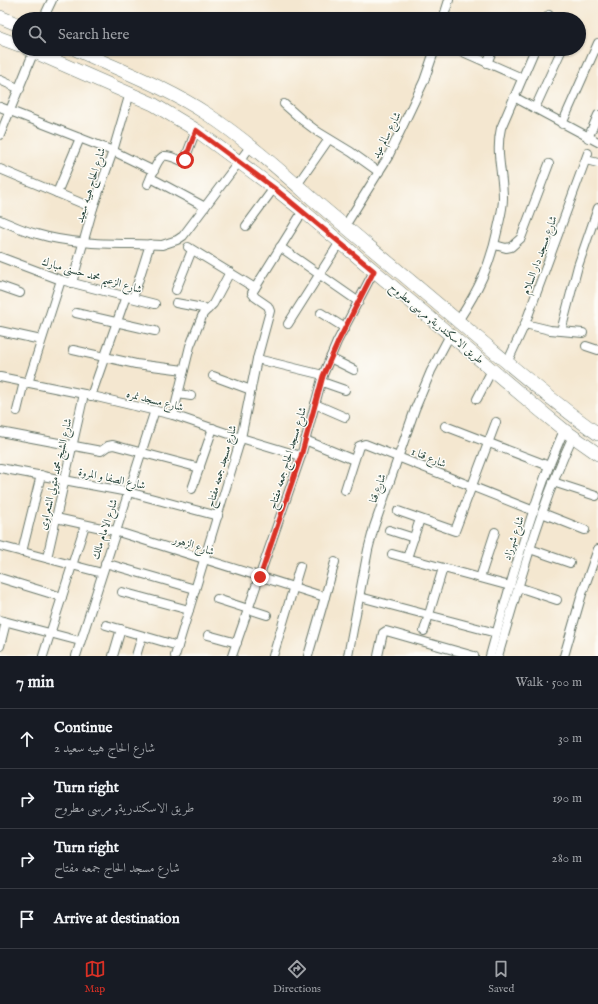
<!DOCTYPE html>
<html lang="en">
<head>
<meta charset="utf-8">
<style>
	:root { --surface:#171b24; --page:#20242c; --text:#f1f3f6; --muted:#9ea1a6; --line:#363941; --accent:#d93025 }
	body { margin:0; font-family:"IM FELL English",Amiri,serif; background:var(--page); color:var(--text) }
	.stop { position:absolute; width:12px; height:12px; margin:-9px; border:3px solid #d93025; border-radius:50%; background:#fff }
	.stop.end { background:#d93025; border-color:#fff; box-shadow:0 1px 4px #0008 }
	.list { margin:0; padding:0; list-style:none }
	h2 { display:flex; justify-content:space-between; align-items:center; height:52px; margin:0; padding:0 16px; font-size:17px }
	h2 small { font-size:13px; font-weight:400; color:var(--muted) }
	.list li { display:grid; grid-template-columns:26px 1fr auto; gap:12px; align-items:center; box-sizing:border-box; height:60px; padding:0 16px; border-top:1px solid var(--line) }
	.list b { display:block; font-size:15px; white-space:nowrap }
	.list p { margin:0; font-size:13px; white-space:nowrap; color:var(--muted) }
	.list em { font-size:13px; font-style:normal; color:var(--muted) }
	.icon { flex:none; width:22px; height:22px; fill:none; stroke:currentColor; stroke-width:2; stroke-linecap:round; stroke-linejoin:round }
	.map { position:relative; flex:none; width:598px; height:656px; overflow:hidden }
	.search { position:absolute; background:var(--surface); box-shadow:0 1px 3px #0004; left:12px; right:12px; top:12px; height:44px; display:flex; align-items:center; gap:10px; box-sizing:border-box; padding:0 14px; border-radius:22px; color:var(--muted); font-size:15px }
	.sheet { height:292px; background:var(--surface) }
	nav { display:flex; justify-content:space-around; align-items:center; box-sizing:border-box; height:56px; border-top:1px solid var(--line); background:var(--surface); font-size:11px; color:var(--muted) }
	nav a { display:grid; justify-items:center; gap:2px }
	nav .on { color:var(--accent) }
	.map>svg:first-child { display:block }
	.lines { fill:none; stroke-linecap:round; stroke-linejoin:round }
	.street-casing { stroke:#6a786b; stroke-width:10 }
	.primary-casing { stroke:#6a786b; stroke-width:14 }
	.street { stroke:#fff; stroke-width:8 }
	.primary { stroke:#fff; stroke-width:13 }
	.route { stroke:#d93025; stroke-width:5 }
	.labels { text-anchor:middle; stroke-width:3; stroke-linejoin:round; paint-order:stroke }
	.street-label { font-size:11px; fill:#1f3d34; stroke:#fdfcf7 }
</style>
</head>
<body>
<div class="map">
<svg width="598" height="656" viewBox="0 0 598 656">
	<rect width="100%" height="100%" fill="#fdfcf7"/>
	<filter id="ink" filterUnits="userSpaceOnUse"><feTurbulence type="fractalNoise" baseFrequency=".025" numOctaves="2"/><feDisplacementMap in="SourceGraphic" scale="8" xChannelSelector="R" yChannelSelector="G"/><feConvolveMatrix kernelMatrix="1 2 1 2 8 2 1 2 1" color-interpolation-filters="sRGB"/></filter>
	<filter id="wash" filterUnits="userSpaceOnUse"><feTurbulence type="fractalNoise" baseFrequency=".012" numOctaves="4" result="noise"/><feDisplacementMap in="SourceGraphic" scale="16" xChannelSelector="R" yChannelSelector="G"/><feGaussianBlur stdDeviation="0.9" result="paint"/><feColorMatrix in="noise" values="0 0 0 0 0 0 0 0 0 0 0 0 0 0 0 0 0 1.4 0 .05"/><feComposite in="paint" operator="in"/></filter>
	<g filter="url(#wash)">
		<rect width="100%" height="100%" fill="#f4e7d0"/>
	</g>
	<g filter="url(#ink)">
		<g class="lines">
			<g class="street-casing">
				<g id="street">
					<path d="M43,19L52,0"/>
					<path d="M443,19L449,0"/>
					<path d="M547,19L549,15"/>
					<path d="M463,52L522,78"/>
					<path d="M487,63L493,49"/>
					<path d="M0,80L20,89"/>
					<path d="M514,97L598,142"/>
					<path d="M284,104L302,120L318,132L351,152L379,172"/>
					<path d="M0,107L113,151L154,171"/>
					<path d="M535,108L562,49"/>
					<path d="M562,124L598,43"/>
					<path d="M0,135L34,51"/>
					<path d="M588,138L598,115"/>
					<path d="M586,160L598,163"/>
					<path d="M0,169L93,208"/>
					<path d="M151,178L205,207"/>
					<path d="M148,184C151,178 157,158 164,156C169,155 177,159 182,161L185,159L196,130"/>
					<path d="M297,185L329,139"/>
					<path d="M57,193L80,138"/>
					<path d="M0,220C12,225 24,231 37,234C77,246 121,243 162,245L177,240L183,236L250,147"/>
					<path d="M246,226L274,188"/>
					<path d="M345,226L388,157L424,81L435,49"/>
					<path d="M495,245L506,248L511,247L521,238L549,164"/>
					<path d="M188,247L255,288"/>
					<path d="M280,247L359,302"/>
					<path d="M0,257L61,280L155,304"/>
					<path d="M72,283L93,208L113,151L130,93"/>
					<path d="M0,286L20,293"/>
					<path d="M176,290L192,250"/>
					<path d="M133,298L150,244"/>
					<path d="M176,303L208,309"/>
					<path d="M76,313L155,331"/>
					<path d="M321,313L345,328"/>
					<path d="M458,321C479,289 490,266 498,228C500,219 503,208 503,198C503,173 495,153 501,128L535,49"/>
					<path d="M288,324L340,242"/>
					<path d="M525,324L550,330L583,333"/>
					<path d="M0,331L41,340"/>
					<path d="M561,331L578,266L598,208"/>
					<path d="M586,346L598,350"/>
					<path d="M73,350L136,364L184,370"/>
					<path d="M330,358L354,370"/>
					<path d="M257,359L323,375"/>
					<path d="M507,363L525,324L588,153"/>
					<path d="M213,376L251,390"/>
					<path d="M0,377L84,394L173,415L241,438L301,456"/>
					<path d="M322,382L345,390"/>
					<path d="M28,383L61,280"/>
					<path d="M178,394L191,396"/>
					<path d="M91,396L126,296"/>
					<path d="M477,399L492,370"/>
					<path d="M315,404L345,417"/>
					<path d="M17,411L24,382"/>
					<path d="M173,415L190,346L203,314L213,304L230,272"/>
					<path d="M445,426L549,466"/>
					<path d="M0,432L101,451L108,446L113,445L200,468"/>
					<path d="M305,440L354,460"/>
					<path d="M0,468L128,492L218,516"/>
					<path d="M553,482L596,496"/>
					<path d="M192,489L213,428"/>
					<path d="M345,490L359,446L365,444L534,511"/>
					<path d="M398,511L455,531L496,422"/>
					<path d="M542,513L585,530"/>
					<path d="M56,518L115,531L325,597"/>
					<path d="M389,530L414,538"/>
					<path d="M0,546L102,573"/>
					<path d="M530,549L570,563"/>
					<path d="M22,552L41,475"/>
					<path d="M392,554L510,586"/>
					<path d="M47,558L84,394"/>
					<path d="M407,558L420,519"/>
					<path d="M105,563L195,589"/>
					<path d="M0,578L62,597"/>
					<path d="M480,578L495,532"/>
					<path d="M518,587L557,600"/>
					<path d="M122,592L189,610"/>
					<path d="M360,597L496,633"/>
					<path d="M217,599L267,615"/>
					<path d="M0,620L80,641"/>
					<path d="M106,625L178,646"/>
					<path d="M424,631L443,568"/>
					<path d="M208,635L237,643"/>
					<path d="M0,646L6,622"/>
					<path d="M43,656L85,525"/>
					<path d="M76,656L155,410"/>
					<path d="M113,656L121,629"/>
					<path d="M136,656L142,636"/>
					<path d="M175,656L241,438L257,359L270,311L268,306L255,297L252,293L303,211"/>
					<path d="M232,656L301,456L323,375L337,342L374,271"/>
					<path d="M273,656L300,566"/>
					<path d="M308,656L335,562"/>
					<path d="M348,656L368,550L374,527L415,409L431,371L450,335"/>
					<path d="M378,656L383,633L386,631L474,656"/>
					<path d="M490,656C508,592 526,528 549,466C554,454 559,442 564,430"/>
					<path d="M498,656C520,582 540,507 573,436"/>
					<path d="M564,656L582,594L598,549"/>
				</g>
			</g>
			<g class="primary-casing">
				<g id="primary">
					<path d="M0,17L19,25"/>
					<path d="M0,38L19,45"/>
					<path d="M28,49L153,104L196,130L274,188L303,211L536,407L564,430L598,454"/>
					<path d="M75,49C119,70 166,87 207,114C248,141 285,175 322,207C372,249 423,291 473,334C514,368 554,403 598,434"/>
				</g>
			</g>
			<use href="#street" class="street"/>
			<use href="#primary" class="primary"/>
		</g>
	</g>
	<g class="lines" filter="url(#ink)">
		<path class="route" d="M185,160L196,130L274,188L374,271L338,342L323,376L301,456L260,577"/>
	</g>
	<g class="labels">
		<g class="street-label">
			<text transform="translate(386 135) rotate(-63)" y="4">شارع سالم عيد</text>
			<text transform="translate(90 185) rotate(-73)" y="4">شارع الحاج هيبه سعيد</text>
			<text transform="translate(539 255) rotate(-70)" y="4">شارع مسجد دار السلام</text>
			<text transform="translate(92 275) rotate(16)" y="4">شارع الزعيم محمد حسنى مبارك</text>
			<text transform="translate(437 323) rotate(40)" y="4">طريق الاسكندرية, مرسى مطروح</text>
			<text transform="translate(155 400) rotate(14)" y="4">شارع مسجد نمره</text>
			<text transform="translate(429 457) rotate(22)" y="4">شارع قنا 1</text>
			<text transform="translate(287 458) rotate(-73)" y="4">شارع مسجد الحاج جمعه مفتاح</text>
			<text transform="translate(221 466) rotate(-74)" y="4">شارع مسجد جمعه مفتاح</text>
			<text transform="translate(55 474) rotate(-77)" y="4">شارع الشيخ محمد متولي الشعراوى</text>
			<text transform="translate(112 478) rotate(12)" y="4">شارع الصفا و المروة</text>
			<text transform="translate(377 488) rotate(-70)" y="4">شارع قنا</text>
			<text transform="translate(104 529) rotate(-72)" y="4">شارع الامام مالك</text>
			<text transform="translate(513 538) rotate(-72)" y="4">شارع شهرزاد</text>
			<text transform="translate(194 545) rotate(18)" y="4">شارع الزهور</text>
		</g>
	</g>
</svg>
<div class="stop" style="left:185px;top:160px"></div>
<div class="stop end" style="left:260px;top:577px"></div>
<div class="search"><svg class="icon" aria-label="search" viewBox="0 0 24 24"><circle cx="10" cy="10" r="6"/><path d="M15 15l6 6"/></svg>Search here</div>
</div>
<section class="sheet">
<h2>7 min<small>Walk · 500 m</small></h2>
<ul class="list">
<li><svg class="icon" aria-label="ahead" viewBox="0 0 24 24"><path d="M12 20V5M6 11l6-6 6 6"/></svg><div><b>Continue</b><p>شارع الحاج هيبه سعيد 2</p></div><em>30 m</em></li>
<li><svg class="icon" aria-label="right" viewBox="0 0 24 24"><path d="M7 20v-9h11M14 6l5 5-5 5"/></svg><div><b>Turn right</b><p>طريق الاسكندرية, مرسى مطروح</p></div><em>190 m</em></li>
<li><svg class="icon" aria-label="right" viewBox="0 0 24 24"><path d="M7 20v-9h11M14 6l5 5-5 5"/></svg><div><b>Turn right</b><p>شارع مسجد الحاج جمعه مفتاح</p></div><em>280 m</em></li>
<li><svg class="icon" aria-label="arrive" viewBox="0 0 24 24"><path d="M6 21V4h12l-3 4 3 4H6"/></svg><div><b>Arrive at destination</b></div></li>
</ul>
</section>
<nav>
<a class="on"><svg class="icon" aria-label="map" viewBox="0 0 24 24"><path d="M3 6l6-2 6 2 6-2v14l-6 2-6-2-6 2zM9 4v14M15 6v14"/></svg>Map</a>
<a><svg class="icon" aria-label="directions" viewBox="0 0 24 24"><path d="M12 3l9 9-9 9-9-9zM9 14v-3h6M13 9l2 2-2 2"/></svg>Directions</a>
<a><svg class="icon" aria-label="saved" viewBox="0 0 24 24"><path d="M7 4h10v16l-5-4-5 4z"/></svg>Saved</a>
</nav>
</body>
</html>
